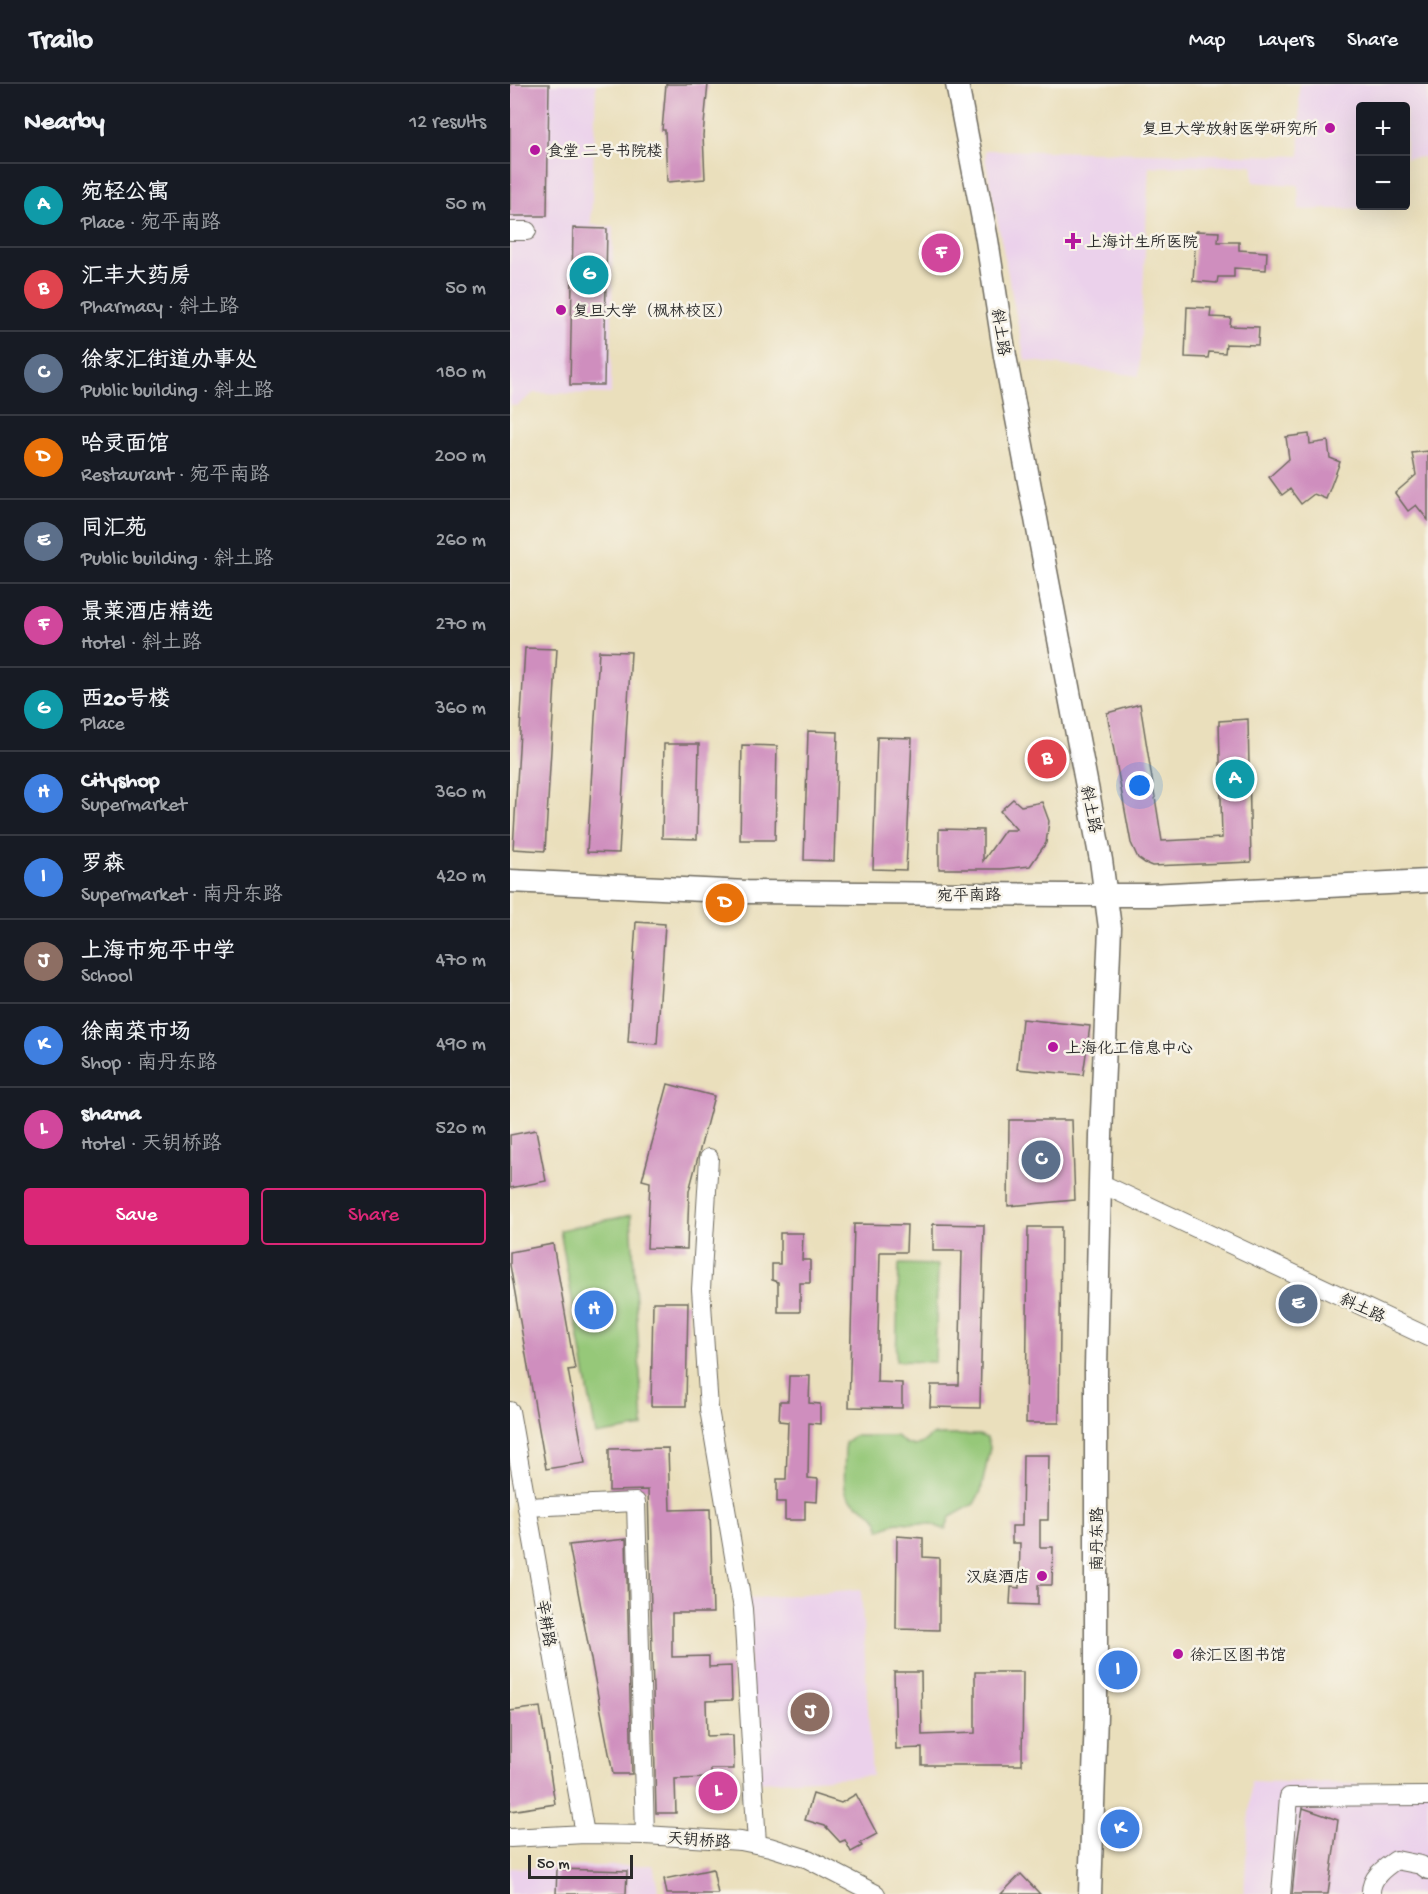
<!DOCTYPE html>
<html lang="en">
<head>
<meta charset="utf-8">
<style>
	:root { --surface:#171b24; --page:#242831; --text:#f1f3f6; --muted:#9ea1a6; --line:#363941; --accent:#db2777 }
	body { margin:0; font-family:"Gochi Hand","LXGW WenKai TC",sans-serif; background:var(--page); color:var(--text) }
	.controls { position:absolute; right:18px; top:18px; display:grid; overflow:hidden; border-radius:6px; box-shadow:0 6px 24px #0002 }
	.controls button { width:54px; height:54px; display:grid; place-items:center; padding:0; border:0; border-bottom:2px solid var(--line); background:var(--surface); color:var(--text); font:30px sans-serif }
	.scale { position:absolute; left:18px; bottom:15px; width:105px; box-sizing:border-box; padding-left:6px; border:3px solid #2b2b2b; border-top:0; font-size:16px; line-height:21px; white-space:nowrap; color:#2b2b2b; -webkit-text-stroke:4px #f7f3e8; paint-order:stroke }
	.you { position:absolute; left:630px; top:702px; width:21px; height:21px; margin:-15px; border:4px solid #fff; border-radius:50%; background:#1a73e8; box-shadow:0 0 0 9px #1a73e833 }
	.badge { display:grid; place-items:center; width:39px; height:39px; border-radius:50%; background:var(--accent); color:#fff; font-size:20px; font-weight:700 }
	.pin { position:absolute; translate:-50% -50%; border:3px solid #fff; box-shadow:0 2px 6px #0006 }
	.list { margin:0; padding:0; list-style:none }
	h2 { display:flex; justify-content:space-between; align-items:center; height:78px; margin:0; padding:0 24px; font-size:26px }
	h2 small { font-size:20px; font-weight:400; color:var(--muted) }
	.list li { display:grid; grid-template-columns:39px 1fr auto; gap:18px; align-items:center; box-sizing:border-box; height:84px; padding:0 24px; border-top:2px solid var(--line) }
	.list b { display:block; font-size:22px; white-space:nowrap }
	.list p { margin:0; font-size:20px; white-space:nowrap; color:var(--muted) }
	.list em { font-size:20px; font-style:normal; color:var(--muted) }
	.actions { display:flex; gap:12px; padding:18px 24px }
	.actions a { flex:1; padding:14px 0; border:2px solid var(--accent); border-radius:6px; text-align:center; font-size:21px; color:var(--accent) }
	.actions .main { background:var(--accent); color:#fff }
	.map { position:relative; flex:none; width:918px; height:1810px; overflow:hidden }
	header { display:flex; align-items:center; gap:36px; box-sizing:border-box; height:84px; padding:0 30px; background:var(--surface); border-bottom:2px solid var(--line) }
	header strong { font-size:28px }
	nav { display:flex; gap:33px; margin-inline-start:auto; font-size:21px }
	main { display:flex }
	aside { flex:1; background:var(--surface) }
	.map>svg:first-child { display:block }
	.built { fill:#ebd1eb }
	.green { fill:#96c879; stroke:#607a52; stroke-width:1.5 }
	.building { fill:#cf8ebe }
	.lines { fill:none; stroke-linecap:round; stroke-linejoin:round }
	.minor-casing { stroke:#6e6a5e; stroke-width:20 }
	.major-casing { stroke:#6e6a5e; stroke-width:25 }
	.minor { stroke:#fff; stroke-width:18 }
	.major { stroke:#fff; stroke-width:22 }
	.poi-dot { fill:#b5179e; stroke:#f7f3e8; stroke-width:2 }
	.labels { text-anchor:middle; stroke-width:5; stroke-linejoin:round; paint-order:stroke }
	.poi-label { font-size:16px; fill:#2b2b2b; stroke:#f7f3e8; text-anchor:start }
	.street-label { font-size:16px; fill:#2b2b2b; stroke:#f7f3e8 }
</style>
</head>
<body>
<header>
<strong>Trailo</strong>
<nav><a>Map</a><a>Layers</a><a>Share</a></nav>
</header>
<main>
<aside>
<h2>Nearby<small>12 results</small></h2>
<ul class="list">
<li><span class="badge" style="background:#0f9aa8">A</span><div><b>宛轻公寓</b><p>Place · 宛平南路</p></div><em>50 m</em></li>
<li><span class="badge" style="background:#e0444e">B</span><div><b>汇丰大药房</b><p>Pharmacy · 斜土路</p></div><em>50 m</em></li>
<li><span class="badge" style="background:#5c6f8a">C</span><div><b>徐家汇街道办事处</b><p>Public building · 斜土路</p></div><em>180 m</em></li>
<li><span class="badge" style="background:#e8710a">D</span><div><b>哈灵面馆</b><p>Restaurant · 宛平南路</p></div><em>200 m</em></li>
<li><span class="badge" style="background:#5c6f8a">E</span><div><b>同汇苑</b><p>Public building · 斜土路</p></div><em>260 m</em></li>
<li><span class="badge" style="background:#d1479c">F</span><div><b>景莱酒店精选</b><p>Hotel · 斜土路</p></div><em>270 m</em></li>
<li><span class="badge" style="background:#0f9aa8">G</span><div><b>西20号楼</b><p>Place</p></div><em>360 m</em></li>
<li><span class="badge" style="background:#3f7fe0">H</span><div><b>Cityshop</b><p>Supermarket</p></div><em>360 m</em></li>
<li><span class="badge" style="background:#3f7fe0">I</span><div><b>罗森</b><p>Supermarket · 南丹东路</p></div><em>420 m</em></li>
<li><span class="badge" style="background:#8d6e63">J</span><div><b>上海市宛平中学</b><p>School</p></div><em>470 m</em></li>
<li><span class="badge" style="background:#3f7fe0">K</span><div><b>徐南菜市场</b><p>Shop · 南丹东路</p></div><em>490 m</em></li>
<li><span class="badge" style="background:#d1479c">L</span><div><b>shama</b><p>Hotel · 天钥桥路</p></div><em>520 m</em></li>
</ul>
<div class="actions"><a class="main">Save</a><a>Share</a></div>
</aside>
<div class="map">
<svg width="918" height="1810" viewBox="0 0 918 1810">
	<rect width="100%" height="100%" fill="#f7f3e8"/>
	<filter id="ink" filterUnits="userSpaceOnUse"><feTurbulence type="fractalNoise" baseFrequency=".0167" numOctaves="2"/><feDisplacementMap in="SourceGraphic" scale="12" xChannelSelector="R" yChannelSelector="G"/><feConvolveMatrix kernelMatrix="1 2 1 2 8 2 1 2 1" color-interpolation-filters="sRGB"/></filter>
	<filter id="wash" filterUnits="userSpaceOnUse"><feTurbulence type="fractalNoise" baseFrequency=".008" numOctaves="4" result="noise"/><feDisplacementMap in="SourceGraphic" scale="24" xChannelSelector="R" yChannelSelector="G"/><feGaussianBlur stdDeviation="1.35" result="paint"/><feColorMatrix in="noise" values="0 0 0 0 0 0 0 0 0 0 0 0 0 0 0 0 0 1.4 0 .05"/><feComposite in="paint" operator="in"/></filter>
	<g filter="url(#wash)">
		<rect width="100%" height="100%" fill="#eadfbc"/>
		<g class="built">
			<path d="M0,0H86L81,141L103,143L101,310L24,309L7,322L0,321Z"/>
			<path d="M789,0H918V73L896,74V22H850V122L889,123L789,126L788,101L743,98V81L639,83L629,292L515,276L476,79L475,66L790,72Z"/>
			<path d="M351,1505L362,1692L246,1698L236,1515Z"/>
			<path d="M741,1697L918,1702V1810H734Z"/>
			<path d="M143,1781L149,1810H0V1784Z"/>
		</g>
		<g class="green">
			<path d="M121,1131L133,1343L86,1351L50,1146Z"/>
			<path d="M389,1180L428,1181L425,1278L386,1277Z"/>
			<path d="M422,1351H469L477,1354L480,1363L471,1407L464,1420L440,1433L435,1446L422,1440L387,1438L370,1446C367,1422 343,1425 336,1408C333,1400 335,1370 335,1359L343,1352H386L395,1359L404,1362L412,1359Z"/>
		</g>
		<g id="blocks">
			<g class="building">
				<path d="M0,0H39L37,132H0Z"/>
				<path d="M156,0H198L193,51L195,95L157,98L155,46H152Z"/>
				<path d="M63,144L97,145L94,301H60Z"/>
				<path d="M686,147L709,148L708,158H729V166L757,168L756,186L724,184V193H708L707,199L683,197Z"/>
				<path d="M677,223L701,224L700,233L721,234L720,242L749,243L748,261L716,260L715,269L699,268L698,274L675,273Z"/>
				<path d="M799,350L800,360L818,357L820,374L830,378L816,415L804,410L791,420L780,405L772,411L759,393L779,375L776,353Z"/>
				<path d="M918,367V436L906,421L898,427L885,409L906,391L902,369Z"/>
				<path d="M15,564L47,565L35,767L3,765Z"/>
				<path d="M89,567L121,568L109,769L77,768Z"/>
				<path d="M630,620L652,757L712,754L709,637L738,635L741,778L642,782L635,779L628,774L621,759L597,629Z"/>
				<path d="M298,647L328,648L324,777L294,776Z"/>
				<path d="M367,653L402,654L396,786L363,785Z"/>
				<path d="M154,660H189L187,755L152,754Z"/>
				<path d="M232,661L267,662L265,756H230Z"/>
				<path d="M503,715L511,722L532,718L539,737L536,759L520,782L492,785H429V745L473,746V777L495,746H507L490,727Z"/>
				<path d="M126,838L155,840L147,960L118,958Z"/>
				<path d="M512,935L580,942L573,991L507,985Z"/>
				<path d="M158,1000L204,1012L179,1107L177,1165L137,1164L140,1098L132,1096Z"/>
				<path d="M499,1036H562L565,1116L498,1122Z"/>
				<path d="M26,1046L36,1097L0,1104V1051Z"/>
				<path d="M344,1140L397,1141L396,1168H370L367,1298L392,1299V1324L339,1323Z"/>
				<path d="M423,1140L474,1141L470,1324L420,1323L421,1301H449L452,1167H423Z"/>
				<path d="M518,1143H551L549,1339H516Z"/>
				<path d="M270,1149H293L292,1176H300V1199H290V1228H268V1198L262,1196V1180H270Z"/>
				<path d="M43,1160L65,1285L58,1286L75,1379L36,1385L0,1181V1168Z"/>
				<path d="M143,1218H178L176,1322H141Z"/>
				<path d="M279,1292H300L299,1319L310,1320V1340L299,1339L298,1394L308,1395L307,1418L295,1417V1436H275V1418H267V1395H276L278,1338L269,1337L270,1317H278Z"/>
				<path d="M158,1364L160,1426L200,1425L203,1529H162V1573L199,1572V1583L221,1582L222,1616L196,1617L197,1652L223,1651L224,1685H201V1694L165,1695L166,1729H146L138,1406L99,1407V1365Z"/>
				<path d="M513,1371H539L538,1436H530V1463H543L542,1501H528V1521L500,1520L501,1503L509,1504L510,1459H502V1442H512Z"/>
				<path d="M387,1452L413,1454V1473L429,1474V1546L386,1545Z"/>
				<path d="M116,1455L122,1690H103L59,1461Z"/>
				<path d="M384,1588H411L412,1651L465,1649V1588H513L512,1681H412V1664L386,1665Z"/>
				<path d="M30,1623L45,1720L0,1727V1627Z"/>
				<path d="M303,1710L331,1719L346,1710L367,1750L350,1759L352,1762L341,1768L335,1756L330,1758L315,1742L295,1736Z"/>
				<path d="M793,1724L828,1736L818,1810H782L787,1759Z"/>
				<path d="M47,1785L117,1787L116,1810H46Z"/>
				<path d="M203,1785L208,1810H157L154,1795Z"/>
				<path d="M511,1790L530,1810H491Z"/>
			</g>
		</g>
	</g>
	<g filter="url(#ink)">
		<use href="#blocks" fill-opacity="0" stroke="#6e6a5e" stroke-width="1.5"/>
		<g class="lines">
			<g class="minor-casing">
				<g id="minor">
					<path d="M0,147H17"/>
					<path d="M199,1074L191,1205L199,1325L233,1525L247,1760"/>
					<path d="M590,1099L918,1253"/>
					<path d="M0,1327L75,1750"/>
					<path d="M17,1423L126,1418L135,1751"/>
					<path d="M0,1754L75,1750L135,1751L231,1757L260,1763L298,1775L366,1810"/>
					<path d="M771,1810L779,1713L918,1712"/>
					<path d="M861,1810C860,1794 874,1784 886,1776L911,1781L918,1786"/>
				</g>
			</g>
			<g class="major-casing">
				<g id="major">
					<path d="M447,0L477,156L495,272L591,776L600,844L591,1052L586,1284V1631L580,1810"/>
					<path d="M0,797L237,808L558,811H640L918,797"/>
				</g>
			</g>
			<use href="#minor" class="minor"/>
			<use href="#major" class="major"/>
		</g>
	</g>
	<g class="poi-dot">
		<circle cx="820" cy="44" r="6"/>
		<circle cx="25" cy="66" r="6"/>
		<path d="M560 148h6v6h6v6h-6v6h-6v-6h-6v-6h6z"/>
		<circle cx="51" cy="226" r="6"/>
		<circle cx="543" cy="963" r="6"/>
		<circle cx="532" cy="1492" r="6"/>
		<circle cx="668" cy="1570" r="6"/>
	</g>
	<g class="labels">
		<g class="poi-label">
			<text x="808" y="50" text-anchor="end">复旦大学放射医学研究所</text>
			<text x="37" y="72">食堂 二号书院楼</text>
			<text x="576" y="163">上海计生所医院</text>
			<text x="63" y="232">复旦大学（枫林校区）</text>
			<text x="555" y="969">上海化工信息中心</text>
			<text x="520" y="1498" text-anchor="end">汉庭酒店</text>
			<text x="680" y="1576">徐汇区图书馆</text>
		</g>
		<g class="street-label">
			<text transform="translate(492 248) rotate(81)" y="6">斜土路</text>
			<text transform="translate(582 725) rotate(79)" y="6">斜土路</text>
			<text transform="translate(459 810) rotate(-1)" y="6">宛平南路</text>
			<text transform="translate(853 1223) rotate(25)" y="6">斜土路</text>
			<text transform="translate(586 1455) rotate(-90)" y="6">南丹东路</text>
			<text transform="translate(37 1539) rotate(80)" y="6">辛耕路</text>
			<text transform="translate(189 1755) rotate(4)" y="6">天钥桥路</text>
		</g>
	</g>
</svg>
<div class="controls">
<button>+</button>
<button>−</button>
</div>
<div class="scale">50 m</div>
<div class="you"></div>
<div class="pin badge" style="left:725px;top:695px;background:#0f9aa8">A</div>
<div class="pin badge" style="left:537px;top:675px;background:#e0444e">B</div>
<div class="pin badge" style="left:531px;top:1076px;background:#5c6f8a">C</div>
<div class="pin badge" style="left:215px;top:819px;background:#e8710a">D</div>
<div class="pin badge" style="left:788px;top:1220px;background:#5c6f8a">E</div>
<div class="pin badge" style="left:431px;top:169px;background:#d1479c">F</div>
<div class="pin badge" style="left:79px;top:191px;background:#0f9aa8">G</div>
<div class="pin badge" style="left:84px;top:1226px;background:#3f7fe0">H</div>
<div class="pin badge" style="left:608px;top:1586px;background:#3f7fe0">I</div>
<div class="pin badge" style="left:300px;top:1628px;background:#8d6e63">J</div>
<div class="pin badge" style="left:610px;top:1745px;background:#3f7fe0">K</div>
<div class="pin badge" style="left:208px;top:1707px;background:#d1479c">L</div>
</div>
</main>
</body>
</html>
